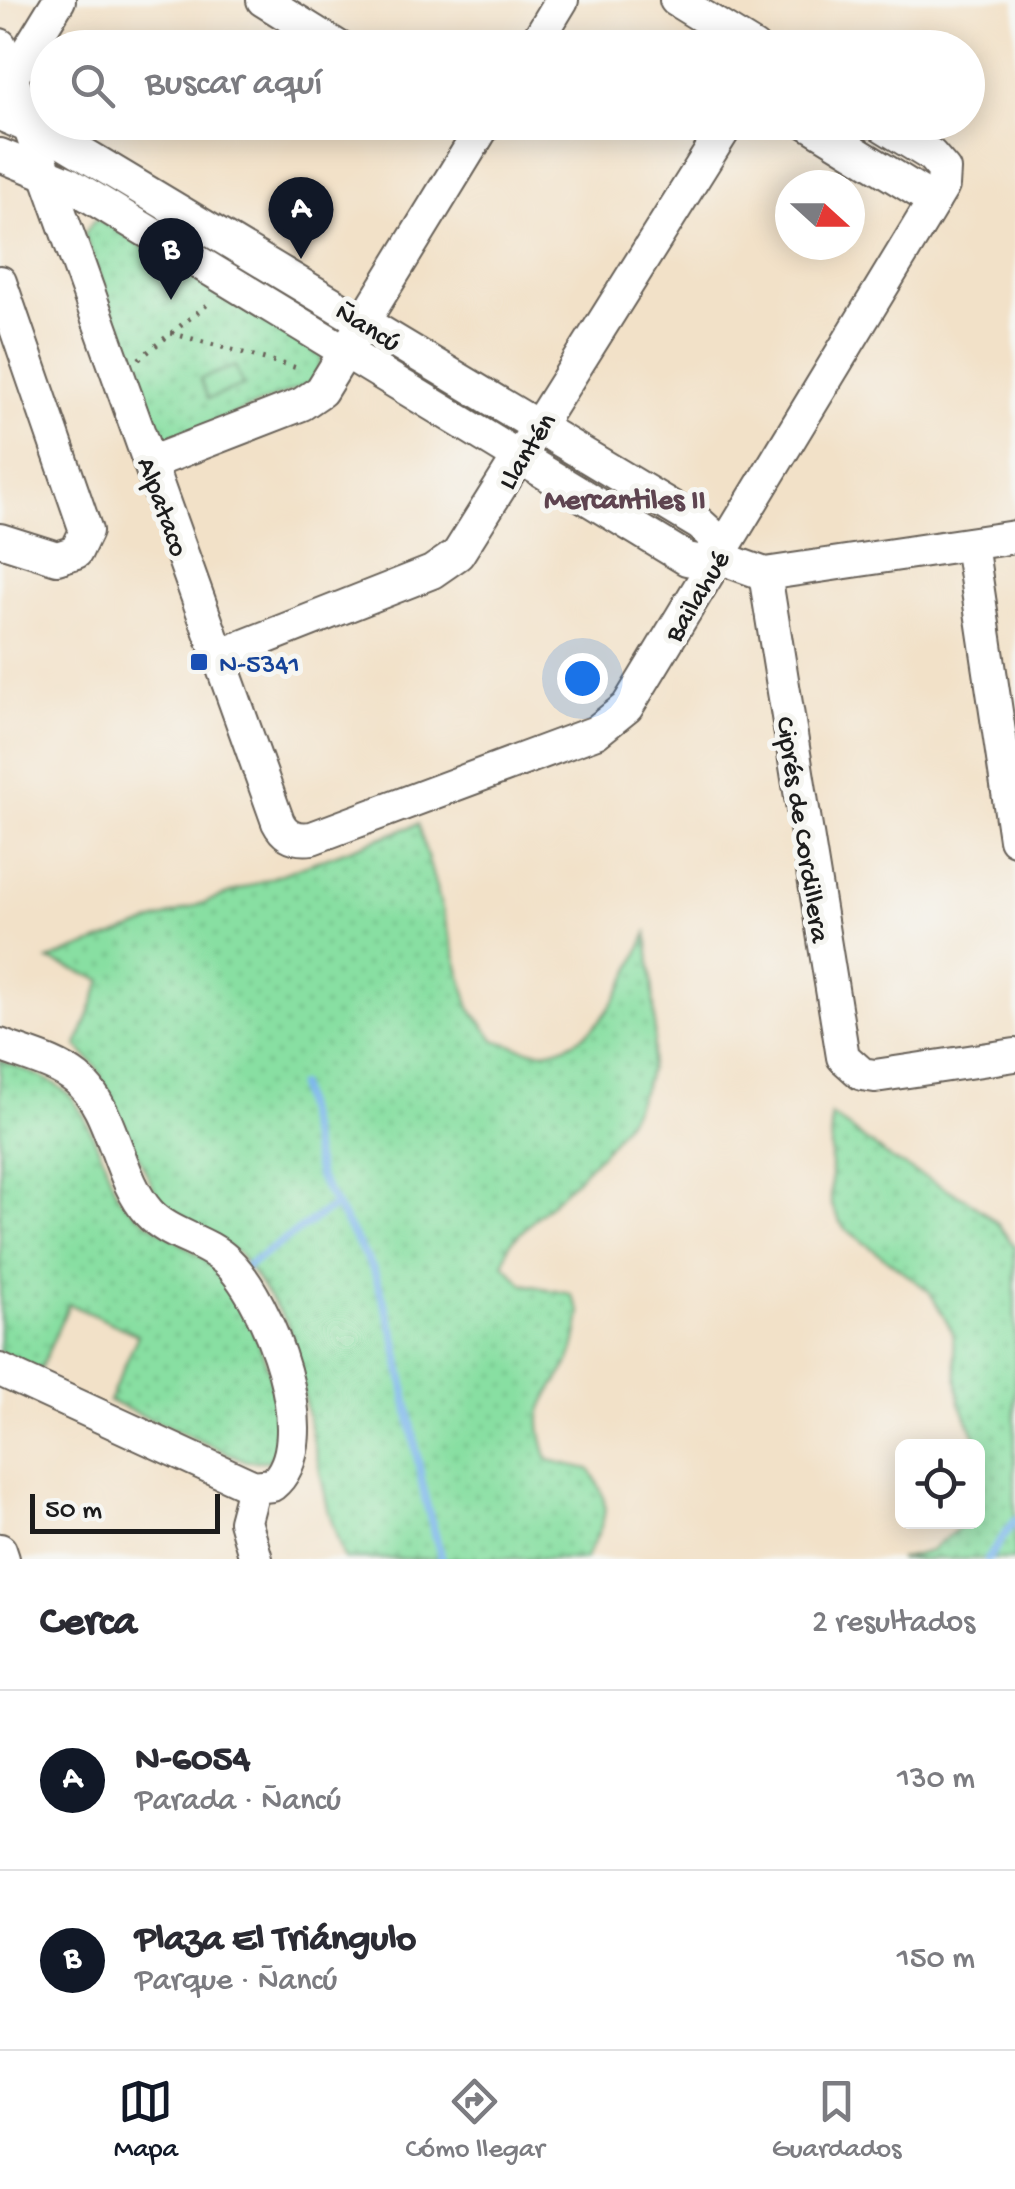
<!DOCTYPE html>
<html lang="es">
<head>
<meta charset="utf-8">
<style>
	:root { --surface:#fff; --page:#f7f7f7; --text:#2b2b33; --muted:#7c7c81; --line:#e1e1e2; --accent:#111827 }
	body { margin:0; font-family:"Gochi Hand",sans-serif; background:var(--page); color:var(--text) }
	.controls { position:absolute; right:30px; bottom:30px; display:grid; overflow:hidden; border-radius:15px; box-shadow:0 5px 25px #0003 }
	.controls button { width:90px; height:90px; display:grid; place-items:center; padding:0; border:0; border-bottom:2px solid var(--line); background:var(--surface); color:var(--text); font:50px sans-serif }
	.compass { position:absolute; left:775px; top:170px; width:90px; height:90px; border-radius:50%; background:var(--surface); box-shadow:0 5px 25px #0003; rotate:111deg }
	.scale { position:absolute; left:30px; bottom:25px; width:190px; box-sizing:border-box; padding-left:10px; border:5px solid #1c1c1c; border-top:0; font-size:28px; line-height:35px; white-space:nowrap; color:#1c1c1c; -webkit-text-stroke:8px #f6f6f2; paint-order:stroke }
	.you { position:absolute; left:582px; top:678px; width:35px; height:35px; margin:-25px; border:8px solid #fff; border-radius:50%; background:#1a73e8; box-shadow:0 0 0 15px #1a73e833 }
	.badge { display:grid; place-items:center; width:65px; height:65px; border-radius:50%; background:var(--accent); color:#fff; font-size:32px; font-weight:700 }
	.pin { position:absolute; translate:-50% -82px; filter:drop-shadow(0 2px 5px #0008) }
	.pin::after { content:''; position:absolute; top:52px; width:35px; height:30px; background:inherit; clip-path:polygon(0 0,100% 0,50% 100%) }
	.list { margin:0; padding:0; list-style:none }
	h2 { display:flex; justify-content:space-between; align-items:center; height:130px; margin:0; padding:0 40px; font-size:42px }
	h2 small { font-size:32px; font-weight:400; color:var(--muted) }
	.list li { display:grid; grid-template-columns:65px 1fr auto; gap:30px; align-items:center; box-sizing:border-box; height:180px; padding:0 40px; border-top:2px solid var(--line) }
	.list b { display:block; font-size:38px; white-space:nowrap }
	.list p { margin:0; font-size:32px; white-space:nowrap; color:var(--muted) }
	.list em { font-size:32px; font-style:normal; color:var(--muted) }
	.icon { flex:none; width:55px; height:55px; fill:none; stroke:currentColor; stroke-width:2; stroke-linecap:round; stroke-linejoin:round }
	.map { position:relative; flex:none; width:1015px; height:1559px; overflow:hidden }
	.search { position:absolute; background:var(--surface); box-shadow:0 5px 25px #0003; left:30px; right:30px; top:30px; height:110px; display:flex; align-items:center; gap:25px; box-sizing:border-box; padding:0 35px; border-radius:55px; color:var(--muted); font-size:38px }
	.sheet { height:490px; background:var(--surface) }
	nav { display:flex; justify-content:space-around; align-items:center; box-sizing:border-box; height:140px; border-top:2px solid var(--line); background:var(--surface); font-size:28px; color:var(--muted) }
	nav a { display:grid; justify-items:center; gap:5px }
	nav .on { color:var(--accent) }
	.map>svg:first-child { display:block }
	.green { fill:url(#green-dots); stroke:#527e5f; stroke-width:2.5 }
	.pitch { fill:#88dfa2; stroke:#527e5f; stroke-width:2.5 }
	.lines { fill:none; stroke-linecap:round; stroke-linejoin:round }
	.stream { stroke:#7ab6ec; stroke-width:8 }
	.minor-casing { stroke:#676158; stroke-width:36 }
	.path { stroke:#676158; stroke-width:5; stroke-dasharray:2.5 8; stroke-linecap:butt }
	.minor { stroke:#fff; stroke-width:32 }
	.transit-dot { fill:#1a4fb4; stroke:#f6f6f2; stroke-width:4 }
	.labels { text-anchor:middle; stroke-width:10; stroke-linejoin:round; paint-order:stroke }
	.street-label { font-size:28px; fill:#1c1c1c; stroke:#f6f6f2 }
	.transit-label { font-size:28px; fill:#164399; stroke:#f6f6f2; text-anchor:start }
	.neighbourhood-label { font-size:30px; font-weight:bold; fill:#5e4450; stroke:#f6f6f2 }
</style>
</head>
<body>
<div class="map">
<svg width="1015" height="1559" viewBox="0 0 1015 1559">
	<defs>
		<pattern id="green-dots" width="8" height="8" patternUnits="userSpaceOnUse" patternTransform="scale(2.5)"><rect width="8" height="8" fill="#88dfa2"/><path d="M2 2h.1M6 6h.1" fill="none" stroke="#75bf8b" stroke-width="1.8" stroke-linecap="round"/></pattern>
	</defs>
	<rect width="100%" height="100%" fill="#f6f6f2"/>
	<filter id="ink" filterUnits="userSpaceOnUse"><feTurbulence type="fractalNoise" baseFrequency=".01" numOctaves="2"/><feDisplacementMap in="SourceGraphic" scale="20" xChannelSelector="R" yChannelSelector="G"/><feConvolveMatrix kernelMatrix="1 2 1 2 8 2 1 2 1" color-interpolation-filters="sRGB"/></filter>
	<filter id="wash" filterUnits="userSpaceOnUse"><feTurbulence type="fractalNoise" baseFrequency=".0048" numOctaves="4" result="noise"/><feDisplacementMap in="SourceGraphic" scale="40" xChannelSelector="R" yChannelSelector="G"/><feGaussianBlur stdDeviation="2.25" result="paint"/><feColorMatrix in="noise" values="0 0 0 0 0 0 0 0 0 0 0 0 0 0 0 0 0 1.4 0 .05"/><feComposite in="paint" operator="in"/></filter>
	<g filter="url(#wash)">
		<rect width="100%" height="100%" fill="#f2e1c8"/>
		<g class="green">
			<path d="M94,220H100L322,356L316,381L169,441L158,437L84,234Z"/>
			<path d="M418,824L470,1008L495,1040C510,1044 534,1054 549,1051C606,1040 626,979 647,933C651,978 661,1029 649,1072C628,1146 558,1191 509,1245L504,1264L523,1284L571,1294L581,1313C578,1331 576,1351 567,1366C542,1408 531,1407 548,1460L589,1469C615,1505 605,1522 585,1559H344L329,1513L288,1324L239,1254L159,1200L97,1068L77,1046L102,980L48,960Z"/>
			<path d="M0,1060C75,1090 71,1087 104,1160C109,1173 114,1192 123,1202C149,1229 190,1244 217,1270C247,1300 300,1423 269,1461H246L109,1401L138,1335L69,1304L40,1370L0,1352Z"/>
			<path d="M831,1115L894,1161L968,1200L997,1223L1015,1247V1559H899L930,1551L966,1522H978L985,1459L960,1403L952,1331L929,1291L843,1227L831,1204Z"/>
		</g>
		<path class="pitch" d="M235,366L243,386L208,399L200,379Z"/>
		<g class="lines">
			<g class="stream">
				<path d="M299,1086L319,1177L374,1271L395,1336L425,1499L442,1559"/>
				<path d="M243,1269L335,1205"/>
				<path d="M988,1559L1015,1520"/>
			</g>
		</g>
	</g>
	<g filter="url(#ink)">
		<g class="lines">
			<g class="minor-casing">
				<g id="minor">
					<path d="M263,0L340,48"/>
					<path d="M676,0L754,48"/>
					<path d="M0,45L278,822C285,836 296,840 312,838L596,732L627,707L943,186L944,170L931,155L877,122"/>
					<path d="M533,48L562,0"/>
					<path d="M4,90L59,0"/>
					<path d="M0,114L62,141L700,524L712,535L718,557"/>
					<path d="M806,122L934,201"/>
					<path d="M0,155L68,183L687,559L702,562L718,557L765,574L1015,537"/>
					<path d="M0,282L86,531L76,552L57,558L0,540"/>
					<path d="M150,463L302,404L321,391L486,122"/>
					<path d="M971,544L1015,839"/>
					<path d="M765,574L843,1057L862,1074L875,1076L1015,1055"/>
					<path d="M219,656L432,572L458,554L729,122"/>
					<path d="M0,1045C25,1055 56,1062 77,1079C113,1107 117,1178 149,1213C170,1236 205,1240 227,1261C268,1300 324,1443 272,1485L254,1487L0,1370"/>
					<path d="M254,1487L245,1521L256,1559"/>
					<path d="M0,1550L3,1559"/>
				</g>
			</g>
			<g class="path">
				<path d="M171,333L301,369"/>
				<path d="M139,359L209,303"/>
			</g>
			<use href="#minor" class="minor"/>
		</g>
	</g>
	<rect class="transit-dot" x="189" y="652" width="20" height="20" rx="5"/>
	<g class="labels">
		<g class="street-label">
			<text transform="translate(369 325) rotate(31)" y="10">Ñancú</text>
			<text transform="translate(525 450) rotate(-58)" y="10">Llantén</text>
			<text transform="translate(165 506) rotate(70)" y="10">Alpataco</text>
			<text transform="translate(695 595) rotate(-59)" y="10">Bailahué</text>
			<text transform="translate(805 829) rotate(81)" y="10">Ciprés de Cordillera</text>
		</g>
		<g class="transit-label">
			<text x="219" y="672">N-5341</text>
		</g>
		<g class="neighbourhood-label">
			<text x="625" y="508">Mercantiles II</text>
		</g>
	</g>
</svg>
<div class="controls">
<button><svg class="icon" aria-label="locate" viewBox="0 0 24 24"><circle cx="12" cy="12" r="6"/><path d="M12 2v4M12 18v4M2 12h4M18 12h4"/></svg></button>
</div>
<svg class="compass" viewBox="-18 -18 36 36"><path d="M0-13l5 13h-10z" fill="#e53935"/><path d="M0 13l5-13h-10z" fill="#7c7c81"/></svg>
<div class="scale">50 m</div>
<div class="you"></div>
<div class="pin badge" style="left:301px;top:259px">A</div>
<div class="pin badge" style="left:171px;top:300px">B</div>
<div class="search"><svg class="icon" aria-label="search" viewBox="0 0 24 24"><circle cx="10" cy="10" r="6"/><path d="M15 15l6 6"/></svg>Buscar aquí</div>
</div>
<section class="sheet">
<h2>Cerca<small>2 resultados</small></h2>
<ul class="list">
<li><span class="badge">A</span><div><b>N-6054</b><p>Parada · Ñancú</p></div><em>130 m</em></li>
<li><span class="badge">B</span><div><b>Plaza El Triángulo</b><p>Parque · Ñancú</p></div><em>150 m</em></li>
</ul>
</section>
<nav>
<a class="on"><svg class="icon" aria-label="map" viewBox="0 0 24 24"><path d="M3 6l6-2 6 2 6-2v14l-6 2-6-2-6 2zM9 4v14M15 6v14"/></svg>Mapa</a>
<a><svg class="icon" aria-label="directions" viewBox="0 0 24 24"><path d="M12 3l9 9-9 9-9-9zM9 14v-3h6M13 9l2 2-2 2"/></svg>Cómo llegar</a>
<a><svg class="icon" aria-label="saved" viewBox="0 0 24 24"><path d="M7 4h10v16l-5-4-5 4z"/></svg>Guardados</a>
</nav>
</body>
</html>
